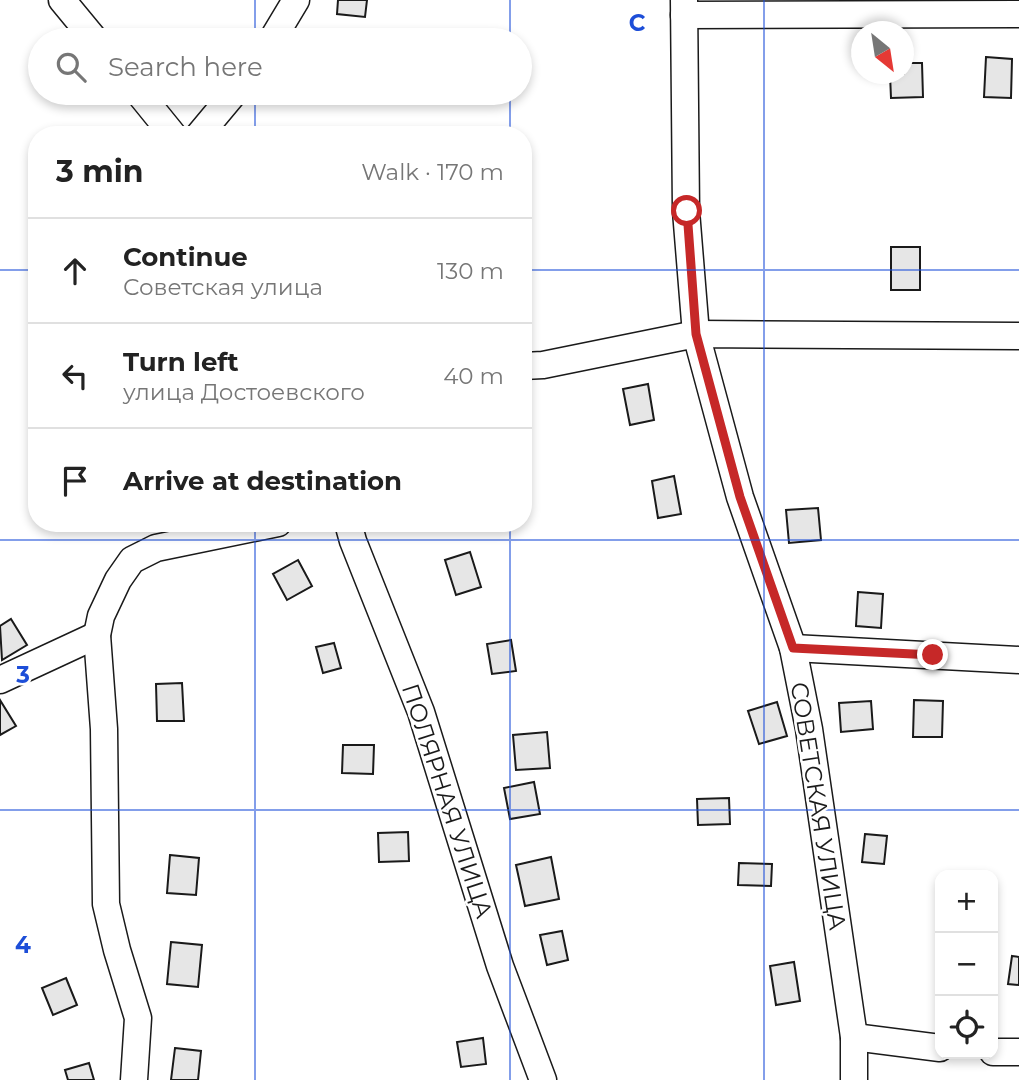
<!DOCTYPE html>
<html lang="en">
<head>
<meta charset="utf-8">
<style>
	:root { --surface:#fff; --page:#f6f6f6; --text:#222; --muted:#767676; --line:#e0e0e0 }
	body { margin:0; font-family:Montserrat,sans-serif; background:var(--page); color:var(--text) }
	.controls { position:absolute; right:21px; bottom:21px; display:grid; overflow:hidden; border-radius:14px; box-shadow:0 4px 10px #0003 }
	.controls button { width:63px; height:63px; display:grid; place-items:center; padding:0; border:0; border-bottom:2px solid var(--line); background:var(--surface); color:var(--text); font:35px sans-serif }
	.compass { position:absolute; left:851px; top:21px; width:63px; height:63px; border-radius:50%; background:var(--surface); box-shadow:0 4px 10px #0003; rotate:150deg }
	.stop { position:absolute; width:21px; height:21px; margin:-16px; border:5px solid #c62828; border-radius:50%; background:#fff }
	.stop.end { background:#c62828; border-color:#fff; box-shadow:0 2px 7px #0008 }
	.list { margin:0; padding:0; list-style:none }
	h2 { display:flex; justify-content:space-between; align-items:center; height:91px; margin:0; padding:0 28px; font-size:30px }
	h2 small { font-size:23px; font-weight:400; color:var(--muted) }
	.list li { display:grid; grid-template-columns:46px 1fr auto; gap:21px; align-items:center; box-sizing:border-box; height:105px; padding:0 28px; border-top:2px solid var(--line) }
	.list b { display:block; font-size:26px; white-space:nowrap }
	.list p { margin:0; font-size:23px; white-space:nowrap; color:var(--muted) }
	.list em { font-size:23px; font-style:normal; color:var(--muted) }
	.icon { flex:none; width:38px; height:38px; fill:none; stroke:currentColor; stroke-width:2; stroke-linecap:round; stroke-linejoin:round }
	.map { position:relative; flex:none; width:1019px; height:1080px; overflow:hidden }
	.search { position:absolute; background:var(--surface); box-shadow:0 4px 10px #0003; left:28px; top:28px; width:504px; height:77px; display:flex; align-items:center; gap:18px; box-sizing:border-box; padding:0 24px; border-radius:38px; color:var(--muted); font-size:26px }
	.panel { position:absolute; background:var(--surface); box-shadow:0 4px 10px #0003; left:28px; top:126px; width:504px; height:406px; border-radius:28px }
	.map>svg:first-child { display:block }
	.building { fill:#e6e6e6; stroke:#1a1a1a; stroke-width:2 }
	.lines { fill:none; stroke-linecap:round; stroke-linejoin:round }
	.minor-casing { stroke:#1a1a1a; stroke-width:29 }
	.minor { stroke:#fff; stroke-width:26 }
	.route { stroke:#c62828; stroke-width:9 }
	.grid { fill:none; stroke:#1d4ed8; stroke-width:2; stroke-opacity:0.55 }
	.labels { text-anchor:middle; stroke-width:5; stroke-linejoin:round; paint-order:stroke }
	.street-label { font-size:24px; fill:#1a1a1a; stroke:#fff }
	.grid-label { font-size:23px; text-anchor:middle; font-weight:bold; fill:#1d4ed8; stroke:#fff; stroke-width:5; stroke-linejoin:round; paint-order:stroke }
</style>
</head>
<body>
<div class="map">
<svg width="1019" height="1080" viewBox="0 0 1019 1080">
	<rect width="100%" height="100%" fill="#fff"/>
	<g class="building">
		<path d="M338,0H367L365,17L337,14Z"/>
		<path d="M986,57L1012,59L1011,98L984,97Z"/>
		<path d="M904,63H922L923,97L891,98L890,74H904Z"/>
		<rect x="891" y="247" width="29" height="43"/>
		<path d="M648,384L654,420L630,425L623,389Z"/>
		<path d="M674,476L681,514L658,518L652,481Z"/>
		<path d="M818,508L821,540L789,543L786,510Z"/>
		<path d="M470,552L481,587L456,595L445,560Z"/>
		<path d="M298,560L312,586L287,600L273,574Z"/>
		<path d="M858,592L883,594L881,628L856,626Z"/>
		<path d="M11,619L27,645L2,660L0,626Z"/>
		<path d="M511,640L516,671L492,674L487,644Z"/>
		<path d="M334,643L341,668L323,673L316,647Z"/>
		<path d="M182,683L184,721H157L156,684Z"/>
		<path d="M0,700L16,726L0,735Z"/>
		<path d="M914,700L943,701L942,737H913Z"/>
		<path d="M871,701L873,729L841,732L839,703Z"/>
		<path d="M777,702L787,736L759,744L748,711Z"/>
		<path d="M547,732L550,768L516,770L513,735Z"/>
		<path d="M343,745H374L373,774L342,773Z"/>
		<path d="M534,782L540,814L510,819L504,788Z"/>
		<path d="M729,798L730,824L698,825L697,799Z"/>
		<path d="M408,832L409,861L379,862L378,833Z"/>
		<path d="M865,834L887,836L884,864L862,862Z"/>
		<path d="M170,855L199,858L196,895L167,893Z"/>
		<path d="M551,857L559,899L525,906L516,865Z"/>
		<path d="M739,863L772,864L771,886L738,885Z"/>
		<path d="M562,931L568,960L547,965L540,935Z"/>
		<path d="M171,942L202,945L198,987L167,984Z"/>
		<path d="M1012,956L1019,957V985L1008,984Z"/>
		<path d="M794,962L800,1001L776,1005L770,966Z"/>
		<path d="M66,978L77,1005L53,1015L42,988Z"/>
		<path d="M483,1038L486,1064L461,1067L457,1042Z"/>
		<path d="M175,1048L201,1051L198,1080H171Z"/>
		<path d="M89,1063L94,1080H68L65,1070Z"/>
	</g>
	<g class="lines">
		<g class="minor-casing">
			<g id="minor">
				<path d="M62,0L95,40"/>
				<path d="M684,0L686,211L696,334L740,497L793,648L809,729L854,1037V1080"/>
				<path d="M684,15L1019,14"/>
				<path d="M272,40L296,0"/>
				<path d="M139,93L173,135"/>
				<path d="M199,135L234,93"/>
				<path d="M523,366L543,365L696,334L1019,336"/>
				<path d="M348,523L353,541L421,712L500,966L543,1080"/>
				<path d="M793,648L1019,660"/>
				<path d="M0,680L97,635"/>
				<path d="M854,1037L940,1048"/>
				<path d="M993,1052H1019"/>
				<path d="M134,1080L138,1018L117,950L106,904L104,729L97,635L101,616L118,580L132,560L156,548L278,523"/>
			</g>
		</g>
		<use href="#minor" class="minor"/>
	</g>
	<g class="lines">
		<path class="route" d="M687,211L696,334L740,497L793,648L933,655"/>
	</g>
	<path class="grid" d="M255,0V40M510,0V40M764,0V1080M255,93V135M510,93V135M0,270H37M523,270H1019M255,523V1080M510,523V1080M0,540H1019M0,810H1019"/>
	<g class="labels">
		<g class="street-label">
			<text transform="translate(447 801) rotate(72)" y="8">ПОЛЯРНАЯ УЛИЦА</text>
			<text transform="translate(818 806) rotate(81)" y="8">СОВЕТСКАЯ УЛИЦА</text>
		</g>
	</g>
	<g class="grid-label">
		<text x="637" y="31">C</text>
		<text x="23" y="683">3</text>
		<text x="23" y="953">4</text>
	</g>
</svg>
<div class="controls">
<button>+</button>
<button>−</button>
<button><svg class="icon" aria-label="locate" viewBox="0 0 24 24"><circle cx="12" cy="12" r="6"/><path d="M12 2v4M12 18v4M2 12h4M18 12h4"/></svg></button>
</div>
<svg class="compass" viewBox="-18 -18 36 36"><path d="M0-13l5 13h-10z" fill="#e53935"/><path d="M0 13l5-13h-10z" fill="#767676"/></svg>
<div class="stop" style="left:687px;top:211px"></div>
<div class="stop end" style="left:933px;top:655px"></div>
<div class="search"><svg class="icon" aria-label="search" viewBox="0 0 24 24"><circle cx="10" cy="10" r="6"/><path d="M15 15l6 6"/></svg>Search here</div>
<section class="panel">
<h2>3 min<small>Walk · 170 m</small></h2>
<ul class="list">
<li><svg class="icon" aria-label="ahead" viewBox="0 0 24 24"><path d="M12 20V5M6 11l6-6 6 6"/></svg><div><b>Continue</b><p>Советская улица</p></div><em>130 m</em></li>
<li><svg class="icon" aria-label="left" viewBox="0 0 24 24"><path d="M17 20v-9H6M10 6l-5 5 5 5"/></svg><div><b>Turn left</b><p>улица Достоевского</p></div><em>40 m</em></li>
<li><svg class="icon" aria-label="arrive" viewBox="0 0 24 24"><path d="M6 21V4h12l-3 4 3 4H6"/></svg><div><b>Arrive at destination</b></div></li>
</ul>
</section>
</div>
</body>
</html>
